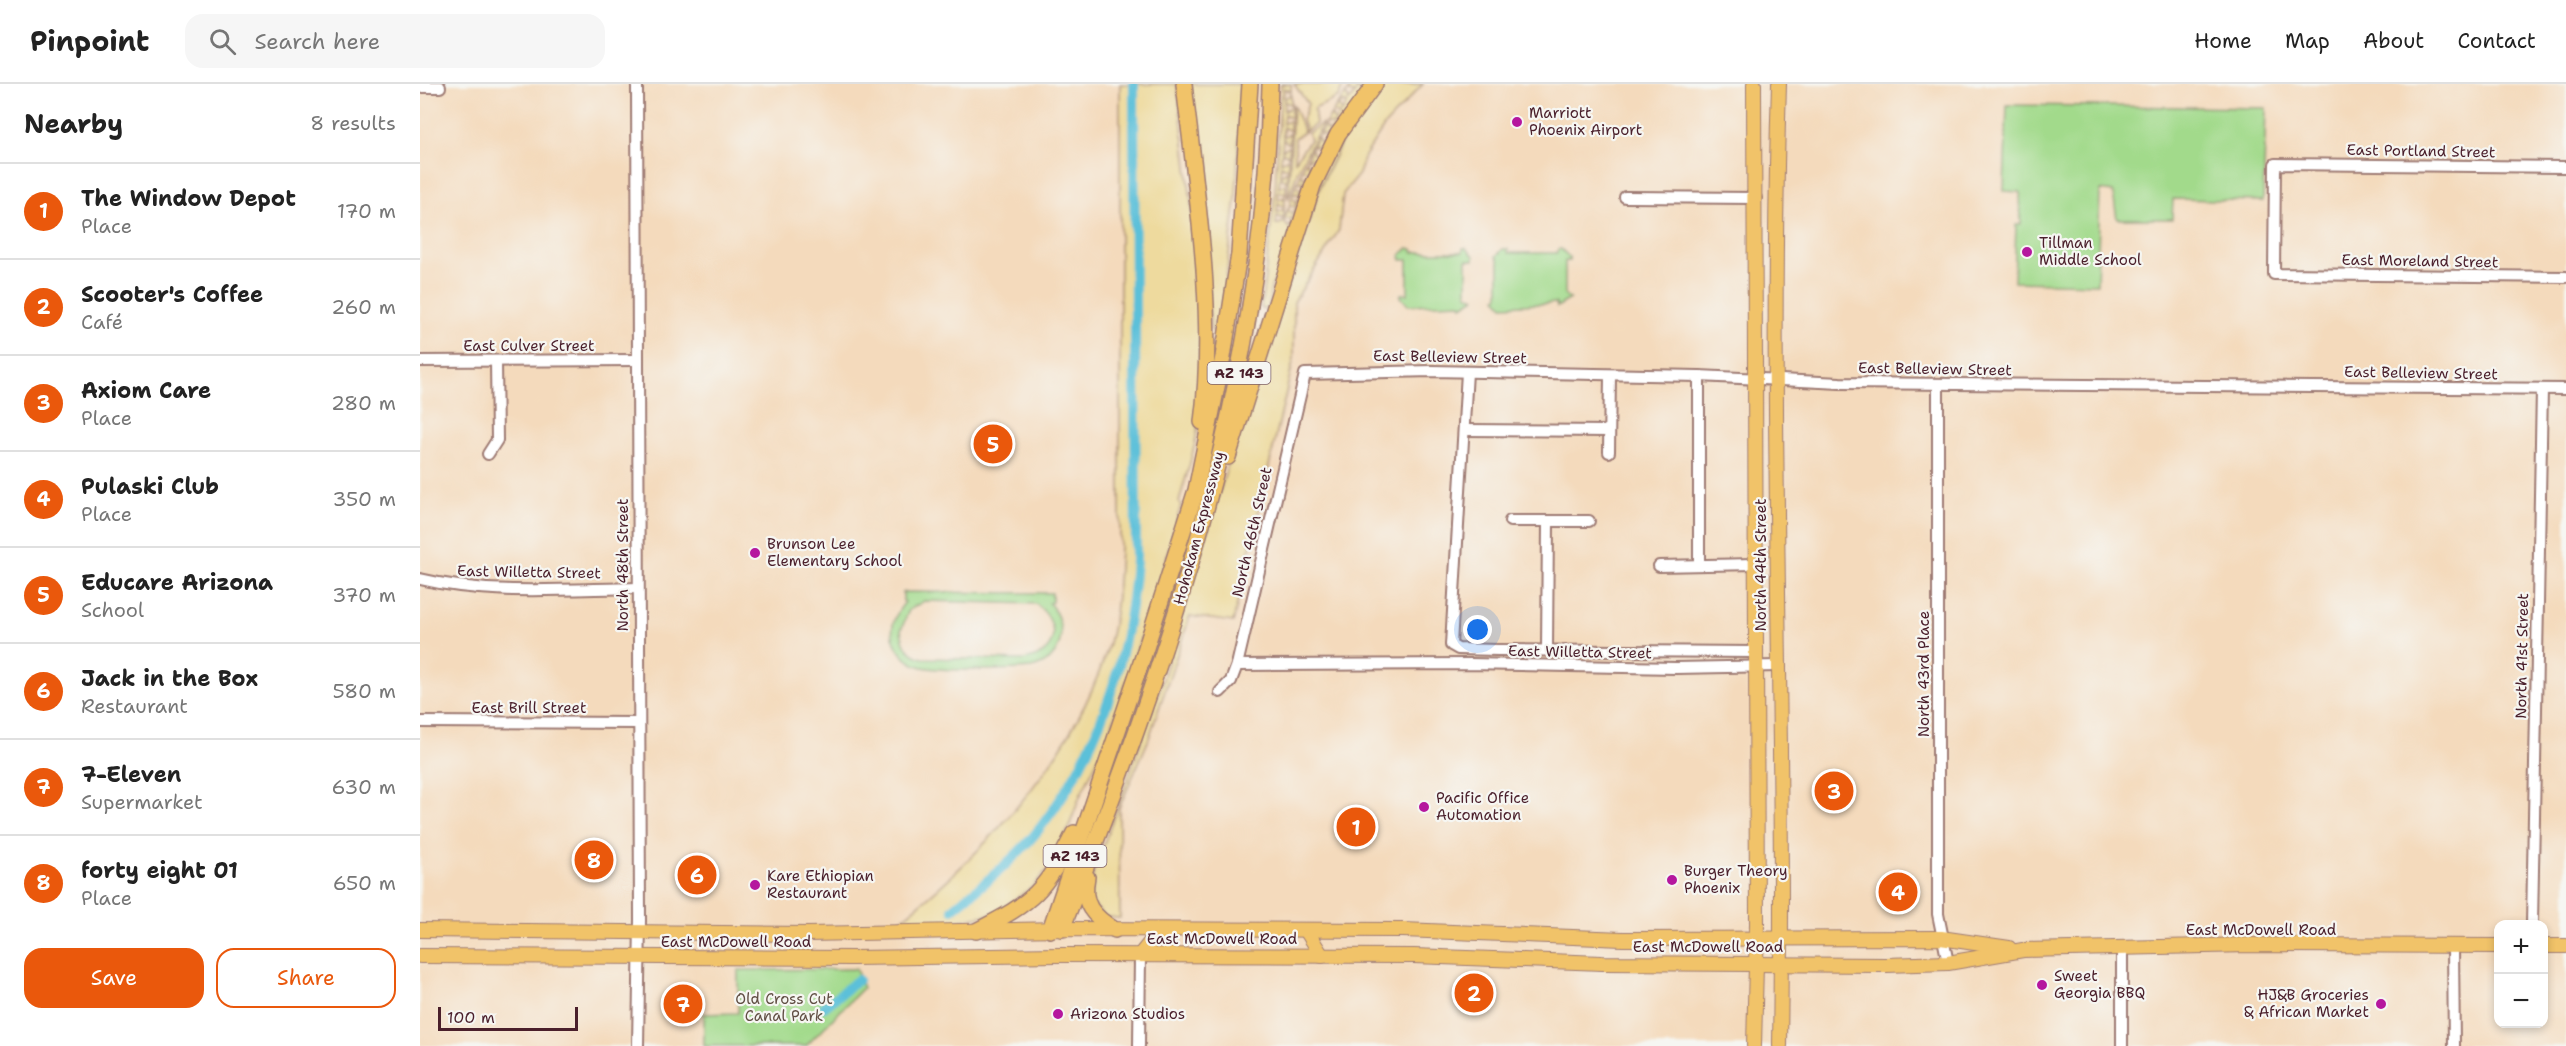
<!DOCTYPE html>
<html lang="en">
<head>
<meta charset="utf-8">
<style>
	:root { --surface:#fff; --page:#f6f6f6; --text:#222; --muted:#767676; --line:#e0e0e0; --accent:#ea580c }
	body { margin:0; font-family:"Shantell Sans",sans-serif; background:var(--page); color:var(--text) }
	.controls { position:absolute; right:18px; bottom:18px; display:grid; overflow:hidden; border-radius:12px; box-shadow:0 3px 9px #0003 }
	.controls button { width:54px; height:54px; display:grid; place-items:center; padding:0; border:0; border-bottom:2px solid var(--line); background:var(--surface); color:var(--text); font:30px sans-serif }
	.scale { position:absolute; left:18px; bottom:15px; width:140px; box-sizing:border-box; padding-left:6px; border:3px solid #4a1f2b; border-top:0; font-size:16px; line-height:21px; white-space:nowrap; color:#4a1f2b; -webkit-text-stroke:4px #f6f6f2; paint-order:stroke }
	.you { position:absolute; left:1058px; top:546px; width:21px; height:21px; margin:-15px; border:4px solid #fff; border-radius:50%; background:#1a73e8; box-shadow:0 0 0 9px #1a73e833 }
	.badge { display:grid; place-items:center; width:39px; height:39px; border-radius:50%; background:var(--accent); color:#fff; font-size:20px; font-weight:700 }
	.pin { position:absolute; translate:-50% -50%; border:3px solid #fff; box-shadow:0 2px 6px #0006 }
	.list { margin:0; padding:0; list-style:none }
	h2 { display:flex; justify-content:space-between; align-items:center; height:78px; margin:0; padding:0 24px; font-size:26px }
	h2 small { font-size:20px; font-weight:400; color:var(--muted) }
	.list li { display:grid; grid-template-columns:39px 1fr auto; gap:18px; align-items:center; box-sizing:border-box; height:96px; padding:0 24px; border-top:2px solid var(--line) }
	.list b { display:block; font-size:22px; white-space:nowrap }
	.list p { margin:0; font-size:20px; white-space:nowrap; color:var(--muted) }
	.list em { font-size:20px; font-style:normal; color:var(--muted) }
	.actions { display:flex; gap:12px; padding:18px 24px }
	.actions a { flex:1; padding:14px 0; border:2px solid var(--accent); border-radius:18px; text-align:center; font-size:21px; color:var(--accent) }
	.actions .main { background:var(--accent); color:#fff }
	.icon { flex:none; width:33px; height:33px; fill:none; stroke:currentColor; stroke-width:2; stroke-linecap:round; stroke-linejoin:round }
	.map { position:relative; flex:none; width:2146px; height:962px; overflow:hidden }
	header { display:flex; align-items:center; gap:36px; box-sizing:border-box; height:84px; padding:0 30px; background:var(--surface); border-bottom:2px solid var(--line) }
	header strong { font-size:28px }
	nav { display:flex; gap:33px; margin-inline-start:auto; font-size:21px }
	.search { width:420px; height:54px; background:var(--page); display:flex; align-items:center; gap:15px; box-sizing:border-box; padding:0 21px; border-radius:18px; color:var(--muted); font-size:22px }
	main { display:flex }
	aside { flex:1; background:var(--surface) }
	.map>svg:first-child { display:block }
	.green { fill:#a2da8b; stroke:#767c5b; stroke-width:1.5; fill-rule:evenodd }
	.sand { fill:#eeda9e; stroke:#9c7c64; stroke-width:1.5 }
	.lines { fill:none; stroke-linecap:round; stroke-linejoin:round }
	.canal { stroke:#5bc0d9; stroke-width:10 }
	.minor-casing { stroke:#9f7c74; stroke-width:14 }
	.major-casing { stroke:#9f7c74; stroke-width:16 }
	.highway-casing { stroke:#9f7c74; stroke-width:18 }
	.minor { stroke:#fff; stroke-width:10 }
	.major { stroke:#f1c369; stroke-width:14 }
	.highway { stroke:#f1c369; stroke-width:15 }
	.poi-dot { fill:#b5179e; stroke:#f6f6f2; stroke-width:2 }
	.labels { text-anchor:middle; stroke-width:4.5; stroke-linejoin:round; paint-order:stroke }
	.shield { fill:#f6f6f2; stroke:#7e6067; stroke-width:1.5 }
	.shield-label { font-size:14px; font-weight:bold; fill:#4a1f2b }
	.poi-label { font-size:15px; fill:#4a1f2b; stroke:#f6f6f2; text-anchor:start }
	.street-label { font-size:15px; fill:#4a1f2b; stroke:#f6f6f2 }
	.park-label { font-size:15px; fill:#604e43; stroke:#f6f6f2 }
</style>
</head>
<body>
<header>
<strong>Pinpoint</strong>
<div class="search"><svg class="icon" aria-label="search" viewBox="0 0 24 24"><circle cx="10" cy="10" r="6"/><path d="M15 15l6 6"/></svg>Search here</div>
<nav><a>Home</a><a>Map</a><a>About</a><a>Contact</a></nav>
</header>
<main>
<aside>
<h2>Nearby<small>8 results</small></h2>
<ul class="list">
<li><span class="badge">1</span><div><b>The Window Depot</b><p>Place</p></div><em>170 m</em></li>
<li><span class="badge">2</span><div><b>Scooter's Coffee</b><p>Café</p></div><em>260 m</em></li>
<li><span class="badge">3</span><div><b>Axiom Care</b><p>Place</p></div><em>280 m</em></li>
<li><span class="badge">4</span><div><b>Pulaski Club</b><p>Place</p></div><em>350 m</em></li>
<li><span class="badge">5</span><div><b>Educare Arizona</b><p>School</p></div><em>370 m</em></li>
<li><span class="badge">6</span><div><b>Jack in the Box</b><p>Restaurant</p></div><em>580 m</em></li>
<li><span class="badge">7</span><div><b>7-Eleven</b><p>Supermarket</p></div><em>630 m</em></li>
<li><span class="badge">8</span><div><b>forty eight 01</b><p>Place</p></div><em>650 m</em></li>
</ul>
<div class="actions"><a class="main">Save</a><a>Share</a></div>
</aside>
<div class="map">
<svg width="2146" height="962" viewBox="0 0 2146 962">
	<rect width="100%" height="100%" fill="#f6f6f2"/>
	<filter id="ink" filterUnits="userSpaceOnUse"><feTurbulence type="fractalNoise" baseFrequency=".0167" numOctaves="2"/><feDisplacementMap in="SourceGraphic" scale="12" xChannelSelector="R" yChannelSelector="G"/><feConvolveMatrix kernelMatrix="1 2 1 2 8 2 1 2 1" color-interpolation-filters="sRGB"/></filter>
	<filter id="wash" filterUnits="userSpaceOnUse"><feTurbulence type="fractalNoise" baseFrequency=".008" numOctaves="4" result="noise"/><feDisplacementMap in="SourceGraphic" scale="24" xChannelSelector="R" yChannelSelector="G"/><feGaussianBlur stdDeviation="1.35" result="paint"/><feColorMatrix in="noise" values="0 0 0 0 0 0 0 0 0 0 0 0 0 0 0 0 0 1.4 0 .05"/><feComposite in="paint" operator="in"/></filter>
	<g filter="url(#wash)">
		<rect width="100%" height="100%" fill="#f4dabc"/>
		<g class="green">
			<path d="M1587,21L1846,24L1843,117L1753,115L1752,135H1697L1693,108L1680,106L1677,200L1594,198L1596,141L1601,140L1600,108L1584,107Z"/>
			<path d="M988,164L993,165V168H1043V164H1046L1054,172V176H1047V210L1055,214L1042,222L1041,219L988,221L981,213V210H988V176H981V171Z"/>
			<path d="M1083,165H1088V169H1137L1138,165H1141L1149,173V177H1145V211L1150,215L1137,223L1136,219L1083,222L1076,214L1079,211V177L1076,172Z"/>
			<path d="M483,508L632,509V518L629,519C649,542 644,577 611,584C592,586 516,588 499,582C487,578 478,568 474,556C469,542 476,529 485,518L483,517ZM504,517L616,520C642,540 638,571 604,576L503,574C488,570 483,560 481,546L489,526Z"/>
			<path d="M436,885L443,904L386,962H284V930L318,929V886Z"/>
		</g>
		<g class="sand">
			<path d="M700,0H757C770,110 788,228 778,339C776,367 765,392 759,419L761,421L740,495L687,656L660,712L638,773L613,802L576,829L530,838L477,839C562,771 650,678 685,572C697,538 698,500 700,464Z"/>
			<path d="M768,0H821L816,115L799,249L791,246Z"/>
			<path d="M861,0H871V8L864,4V15L871,10V21L864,17V27L871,23V34L864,30L863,40L870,36V47L863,43V53L870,49L869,60L863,55L862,66L869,62V72L862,68L861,78L868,74V85L861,81L860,91L868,87L867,98L860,93L859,104L866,100V111L859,107L858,116L865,113L864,123L858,119L857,129L864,125V135L857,132L856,141L864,138L869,144L872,134L864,136L868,125L873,131L876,121L869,123L872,113L877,119L880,109L872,111L876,101L881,107L884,97L877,99L881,89L885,95L889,85L881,87L886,77L890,83L894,74L887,75L891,65L895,72L900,63H892L897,53L901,60L907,51H899L904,42L908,48L914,40H905L911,31L915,38L920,30L912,29L918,20L922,28L927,19H919L926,10L929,17L935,9L927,8L934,0L937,7L943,0H949L851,203L848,226L841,224L855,110Z"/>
			<path d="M874,0H923L919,13L894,25L896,40L886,47L882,36L888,20Z"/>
			<path d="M964,0H1003L965,41L945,72L939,90L923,110L919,146L874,218V274L813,538L770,532L728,657L699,724L700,834L685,833L670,817L673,790L740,605L805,390L901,101L926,49Z"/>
			<path d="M873,20L884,48L875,54V77L890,56L888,49L903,39L878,86L868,115Z"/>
		</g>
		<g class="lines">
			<g class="canal">
				<path d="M533,825C563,800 595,776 620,744C680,667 709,573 716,477L714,0"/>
				<path d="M404,923L438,896"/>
			</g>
		</g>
	</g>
	<g filter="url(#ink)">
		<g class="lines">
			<g class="minor-casing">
				<g id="minor">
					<path d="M217,0L220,836L218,962"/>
					<path d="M0,3H20"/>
					<path d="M2146,83L1855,80L1854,190L2146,193"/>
					<path d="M1205,113L1336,114"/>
					<path d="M0,277L217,276"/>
					<path d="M1047,288L1031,561L1038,565L1078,566L1335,568"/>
					<path d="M1279,292V481"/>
					<path d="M1518,300V830L1528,879"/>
					<path d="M1045,346L1189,347"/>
					<path d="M1189,368L1190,291"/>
					<path d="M68,370L77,356L76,277"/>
					<path d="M1090,437H1169"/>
					<path d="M1239,482L1335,480"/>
					<path d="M0,495C70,512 146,505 218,504"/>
					<path d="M1127,566L1128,437"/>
					<path d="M817,581L1050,580L1256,584L1358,582"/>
					<path d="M800,608L811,597L817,581L885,290L1012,287L1279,292L1420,299L2146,305"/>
					<path d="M0,638L218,639"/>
					<path d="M2112,840L2122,305"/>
					<path d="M2033,862L2034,962"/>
					<path d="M719,962L720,871"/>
					<path d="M1702,962V864"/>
				</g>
			</g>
			<g class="major-casing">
				<g id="major">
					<path d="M1334,0L1337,839L1334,962"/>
					<path d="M1359,0C1349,321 1365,641 1360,962"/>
					<path d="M0,846L388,850L642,845L983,846L1203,855L1521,854L1589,864"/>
					<path d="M886,846L902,872"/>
					<path d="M2124,862H2146"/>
					<path d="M720,871L732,856L751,851"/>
					<path d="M0,872L433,874L638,871L994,872L1182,879L1466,881L1528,879L1603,866L1830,861L2078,862"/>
				</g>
			</g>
			<g class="highway-casing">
				<g id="highway">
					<path d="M764,0C776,106 796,232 782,338"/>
					<path d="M808,373L893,101L918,50L955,0"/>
					<path d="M667,793C661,820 673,832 695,846"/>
					<path d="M642,845C748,575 846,294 850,0"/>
					<path d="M630,846L724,570L776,406L803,273L819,170L830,0"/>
					<path d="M556,847C615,817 624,808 654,749"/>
				</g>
			</g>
			<use href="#minor" class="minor"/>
			<use href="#major" class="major"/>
			<use href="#highway" class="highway"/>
		</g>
	</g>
	<g class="poi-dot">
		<circle cx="1097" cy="38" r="6"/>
		<circle cx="1607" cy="168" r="6"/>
		<circle cx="335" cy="469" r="6"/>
		<circle cx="1004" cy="723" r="6"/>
		<circle cx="1252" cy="796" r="6"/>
		<circle cx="335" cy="801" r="6"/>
		<circle cx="1622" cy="901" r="6"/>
		<circle cx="1961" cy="920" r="6"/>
		<circle cx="638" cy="930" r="6"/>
	</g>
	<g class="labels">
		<g class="shield">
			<rect x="787.5" y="278" width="63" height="22" rx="4.5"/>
			<rect x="623.5" y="761" width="63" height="22" rx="4.5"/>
		</g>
		<g class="shield-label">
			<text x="819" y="294">AZ 143</text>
			<text x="655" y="777">AZ 143</text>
		</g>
		<g class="poi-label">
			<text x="1109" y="34">Marriott<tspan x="1109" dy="17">Phoenix Airport</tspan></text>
			<text x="1619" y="164">Tillman<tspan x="1619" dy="17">Middle School</tspan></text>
			<text x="347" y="465">Brunson Lee<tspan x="347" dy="17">Elementary School</tspan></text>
			<text x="1016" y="719">Pacific Office<tspan x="1016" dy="17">Automation</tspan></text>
			<text x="1264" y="792">Burger Theory<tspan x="1264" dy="17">Phoenix</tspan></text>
			<text x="347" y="797">Kare Ethiopian<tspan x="347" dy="17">Restaurant</tspan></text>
			<text x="1634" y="897">Sweet<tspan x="1634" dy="17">Georgia BBQ</tspan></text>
			<text x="1949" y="916" text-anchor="end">HJ&amp;B Groceries<tspan x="1949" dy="17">&amp; African Market</tspan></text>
			<text x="650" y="935">Arizona Studios</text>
		</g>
		<g class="street-label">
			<text transform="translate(2001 67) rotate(1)" y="5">East Portland Street</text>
			<text transform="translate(2000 177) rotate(1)" y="5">East Moreland Street</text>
			<text x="109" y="267">East Culver Street</text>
			<text transform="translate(1030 273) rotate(1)" y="5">East Belleview Street</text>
			<text transform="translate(1515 285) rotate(1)" y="5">East Belleview Street</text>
			<text transform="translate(2001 289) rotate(1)" y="5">East Belleview Street</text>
			<text transform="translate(779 444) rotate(-75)" y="5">Hohokam Expressway</text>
			<text transform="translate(832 448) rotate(-77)" y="5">North 46th Street</text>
			<text transform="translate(203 481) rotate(-90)" y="5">North 48th Street</text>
			<text transform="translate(1341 481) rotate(-90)" y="5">North 44th Street</text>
			<text transform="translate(109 488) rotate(1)" y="5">East Willetta Street</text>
			<text transform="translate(1160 568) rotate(1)" y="5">East Willetta Street</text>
			<text transform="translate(2102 572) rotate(-89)" y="5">North 41st Street</text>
			<text transform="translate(1504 590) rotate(-90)" y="5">North 43rd Place</text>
			<text x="109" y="629">East Brill Street</text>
			<text x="1841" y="851">East McDowell Road</text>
			<text x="802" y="860">East McDowell Road</text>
			<text x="316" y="863">East McDowell Road</text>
			<text x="1288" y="868">East McDowell Road</text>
		</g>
		<g class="park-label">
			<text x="364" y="920">Old Cross Cut<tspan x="364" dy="17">Canal Park</tspan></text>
		</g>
	</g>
</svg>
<div class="controls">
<button>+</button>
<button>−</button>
</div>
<div class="scale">100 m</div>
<div class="you"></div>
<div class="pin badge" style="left:936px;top:743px">1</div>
<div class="pin badge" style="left:1054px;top:909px">2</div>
<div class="pin badge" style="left:1414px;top:707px">3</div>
<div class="pin badge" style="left:1478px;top:808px">4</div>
<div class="pin badge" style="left:573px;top:360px">5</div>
<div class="pin badge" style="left:277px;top:791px">6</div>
<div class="pin badge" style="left:263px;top:920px">7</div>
<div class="pin badge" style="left:174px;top:776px">8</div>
</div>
</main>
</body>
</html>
